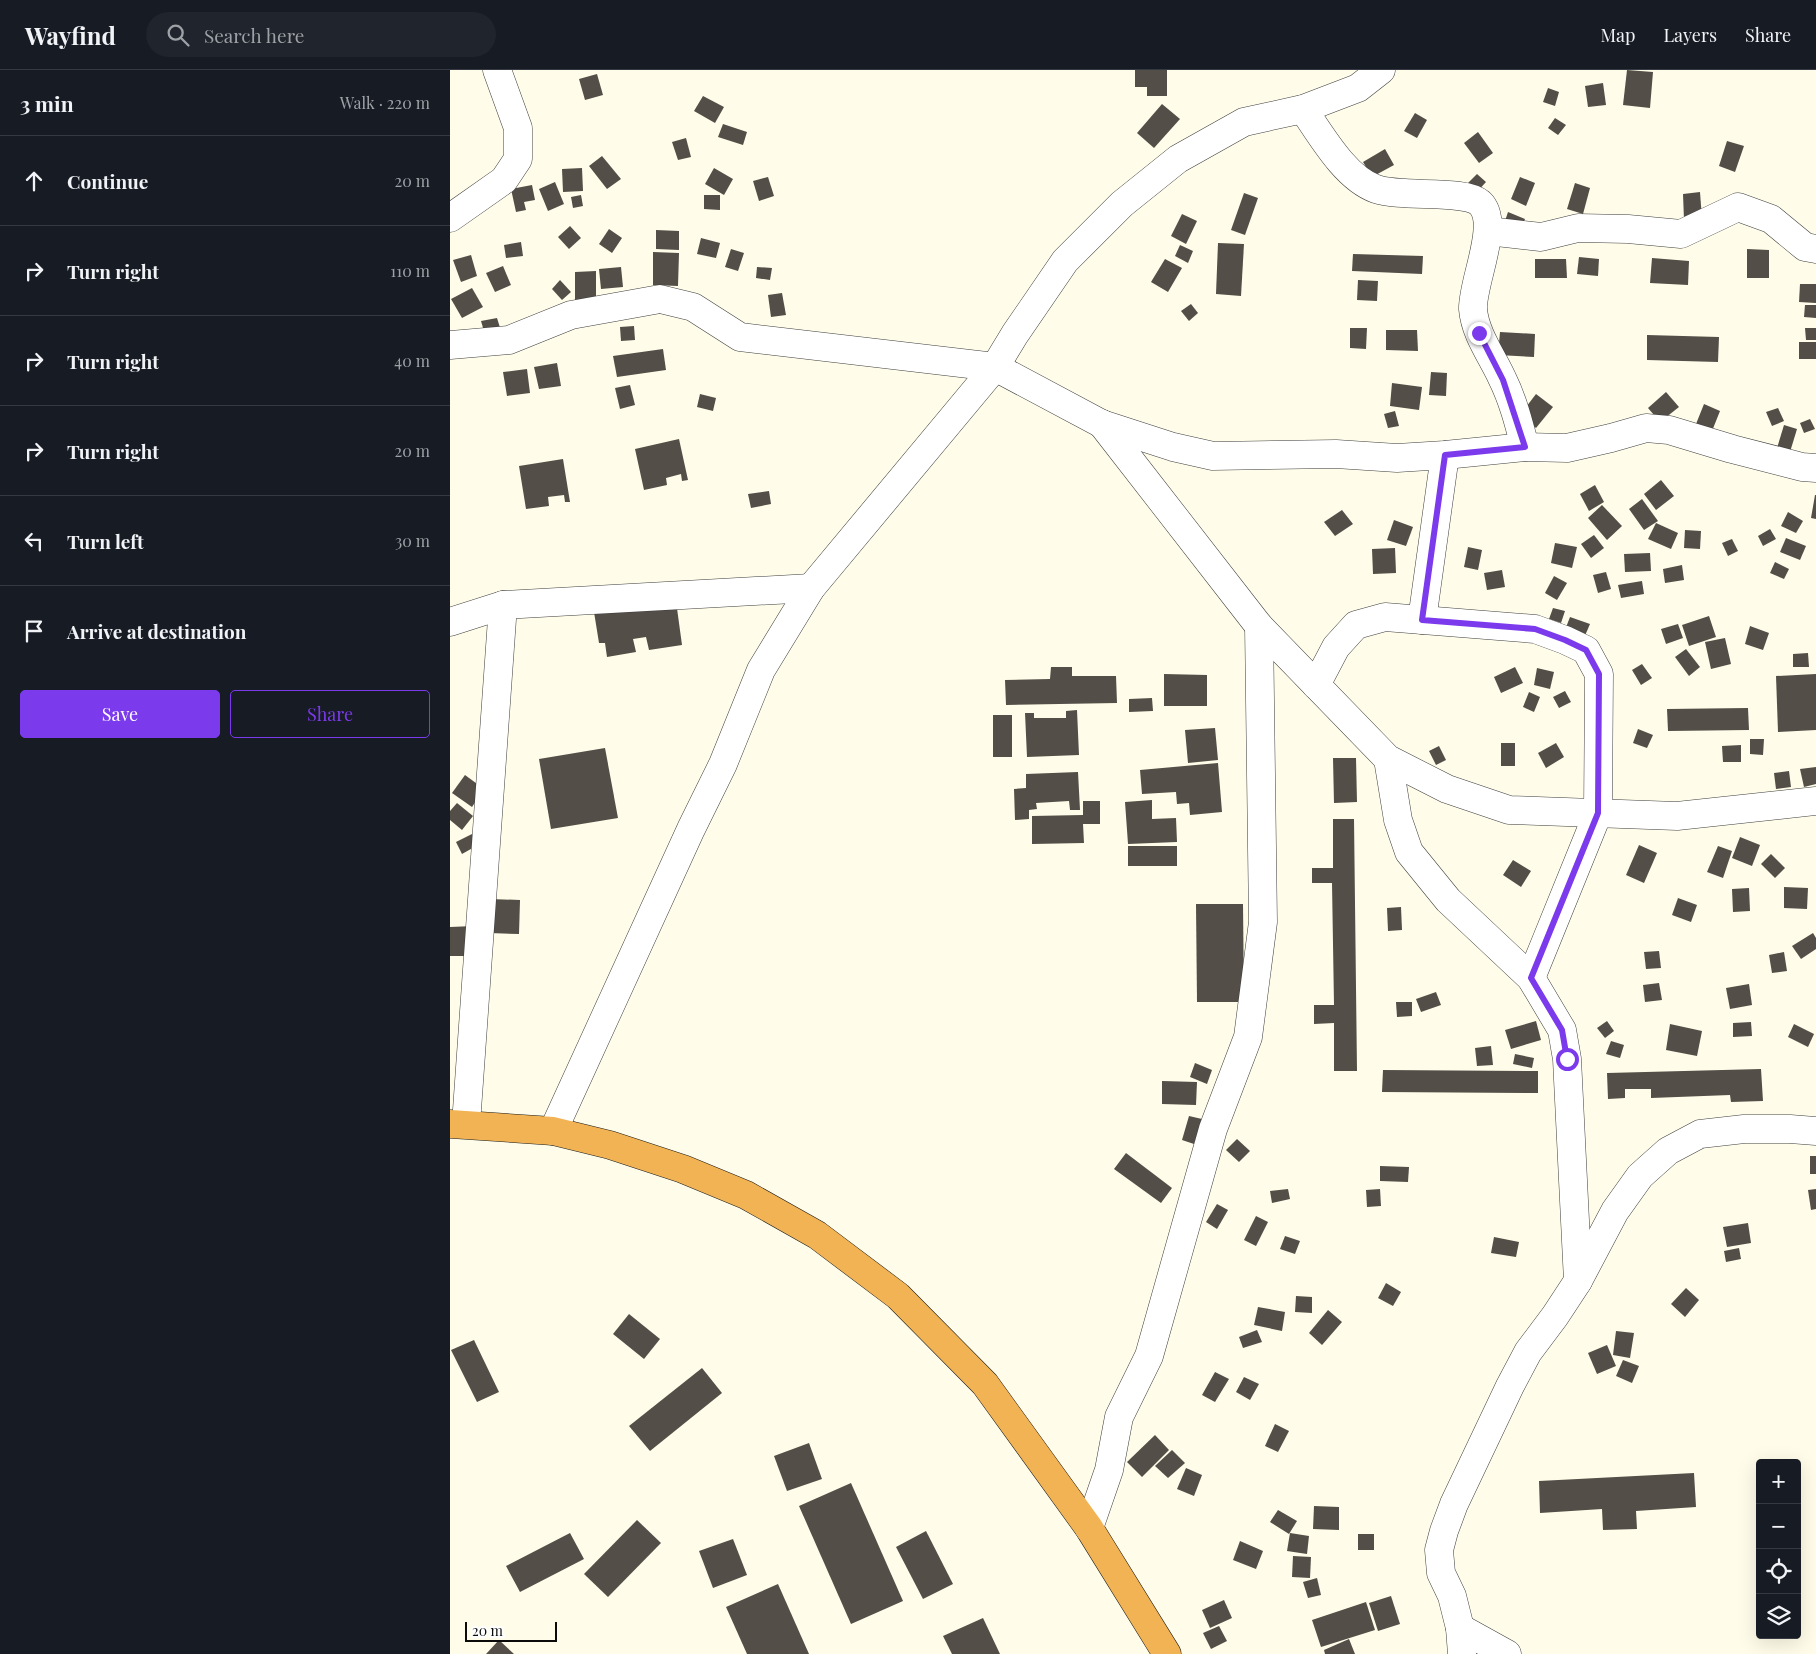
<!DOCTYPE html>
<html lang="en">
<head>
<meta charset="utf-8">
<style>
	:root { --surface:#171b24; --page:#20242c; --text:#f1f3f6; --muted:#9ea1a6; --line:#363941; --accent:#7c3aed }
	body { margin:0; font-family:"Playfair Display",serif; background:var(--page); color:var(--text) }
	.controls { position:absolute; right:15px; bottom:15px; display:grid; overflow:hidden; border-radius:5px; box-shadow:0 5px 20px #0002 }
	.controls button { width:45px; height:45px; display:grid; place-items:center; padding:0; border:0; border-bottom:1px solid var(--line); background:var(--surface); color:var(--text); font:25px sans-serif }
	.scale { position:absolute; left:15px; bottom:12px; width:92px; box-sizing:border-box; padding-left:5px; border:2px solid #0b0b0b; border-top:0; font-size:14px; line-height:18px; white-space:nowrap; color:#0b0b0b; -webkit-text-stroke:4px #fff; paint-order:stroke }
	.stop { position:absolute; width:15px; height:15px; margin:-11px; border:4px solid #7c3aed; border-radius:50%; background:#fff }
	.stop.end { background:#7c3aed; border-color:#fff; box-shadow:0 1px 5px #0008 }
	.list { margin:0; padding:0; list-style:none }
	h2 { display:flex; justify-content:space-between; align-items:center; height:65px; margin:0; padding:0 20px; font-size:21px }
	h2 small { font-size:16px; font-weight:400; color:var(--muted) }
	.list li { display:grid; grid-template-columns:32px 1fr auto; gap:15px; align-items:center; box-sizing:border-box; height:90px; padding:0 20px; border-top:1px solid var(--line) }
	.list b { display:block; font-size:19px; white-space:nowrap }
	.list em { font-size:16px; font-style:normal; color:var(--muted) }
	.actions { display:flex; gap:10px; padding:15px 20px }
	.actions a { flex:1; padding:11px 0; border:1px solid var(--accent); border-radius:5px; text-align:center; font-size:18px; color:var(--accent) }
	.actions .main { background:var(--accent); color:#fff }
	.icon { flex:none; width:28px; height:28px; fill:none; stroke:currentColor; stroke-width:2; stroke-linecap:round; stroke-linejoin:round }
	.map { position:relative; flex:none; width:1366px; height:1584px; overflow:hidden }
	header { display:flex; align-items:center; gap:30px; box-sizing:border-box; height:70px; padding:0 25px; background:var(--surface); border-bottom:1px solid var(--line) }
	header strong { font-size:24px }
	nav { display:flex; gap:28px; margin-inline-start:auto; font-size:18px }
	.search { width:350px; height:45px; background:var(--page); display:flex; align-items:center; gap:12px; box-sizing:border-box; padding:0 18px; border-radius:28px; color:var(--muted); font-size:19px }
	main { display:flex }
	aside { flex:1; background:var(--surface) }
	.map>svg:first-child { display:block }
	.building { fill:#534e47 }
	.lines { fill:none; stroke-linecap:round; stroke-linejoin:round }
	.street-casing { stroke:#3e3e3e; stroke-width:29 }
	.highway-casing { stroke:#1c1c1c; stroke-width:29 }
	.street { stroke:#fff; stroke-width:28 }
	.highway { stroke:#f1b354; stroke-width:28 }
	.route { stroke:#7c3aed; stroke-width:6 }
</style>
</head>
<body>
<header>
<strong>Wayfind</strong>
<div class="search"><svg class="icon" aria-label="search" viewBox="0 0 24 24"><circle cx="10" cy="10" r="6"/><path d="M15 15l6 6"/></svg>Search here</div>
<nav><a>Map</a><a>Layers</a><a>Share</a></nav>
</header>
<main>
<aside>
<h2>3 min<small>Walk · 220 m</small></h2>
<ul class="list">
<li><svg class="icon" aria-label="ahead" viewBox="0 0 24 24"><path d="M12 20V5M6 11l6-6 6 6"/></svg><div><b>Continue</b></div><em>20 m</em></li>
<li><svg class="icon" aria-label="right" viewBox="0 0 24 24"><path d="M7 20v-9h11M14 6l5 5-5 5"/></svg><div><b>Turn right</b></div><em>110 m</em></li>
<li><svg class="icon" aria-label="right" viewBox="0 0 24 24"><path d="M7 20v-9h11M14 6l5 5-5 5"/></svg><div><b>Turn right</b></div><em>40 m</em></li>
<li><svg class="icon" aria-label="right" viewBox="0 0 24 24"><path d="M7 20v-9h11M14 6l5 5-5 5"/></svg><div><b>Turn right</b></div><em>20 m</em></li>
<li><svg class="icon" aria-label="left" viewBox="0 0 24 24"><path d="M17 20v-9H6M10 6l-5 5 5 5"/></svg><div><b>Turn left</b></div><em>30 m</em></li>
<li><svg class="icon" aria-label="arrive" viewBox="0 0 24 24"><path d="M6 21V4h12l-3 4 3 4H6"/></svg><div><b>Arrive at destination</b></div></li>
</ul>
<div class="actions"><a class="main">Save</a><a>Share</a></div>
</aside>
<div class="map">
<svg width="1366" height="1584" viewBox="0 0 1366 1584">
	<rect width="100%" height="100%" fill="#fffde9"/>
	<g class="building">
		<path d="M685,0H717V26H697V17H685Z"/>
		<path d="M1177,0L1203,2L1200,38L1173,35Z"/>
		<path d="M147,4L153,25L135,30L129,9Z"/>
		<path d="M1153,13L1156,35L1138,37L1135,16Z"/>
		<path d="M1098,18L1109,22L1105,36L1093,32Z"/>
		<path d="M253,26L274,37L265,53L244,41Z"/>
		<path d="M712,34L730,49L704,78L687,63Z"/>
		<path d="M965,43L977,50L967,68L954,61Z"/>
		<path d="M1105,48L1116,55L1108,65L1098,58Z"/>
		<path d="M273,54L297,62L293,75L268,67Z"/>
		<path d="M1028,62L1043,83L1029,93L1014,73Z"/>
		<path d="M236,68L241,87L228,90L222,72Z"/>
		<path d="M1277,71L1294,76L1285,102L1269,96Z"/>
		<path d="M935,79L944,95L922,107L913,92Z"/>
		<path d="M152,86L171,109L157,119L139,96Z"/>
		<path d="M132,98L133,121L113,122L112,99Z"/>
		<path d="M264,98L283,109L274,125L255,114Z"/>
		<path d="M1027,104L1036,112L1026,123L1017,114Z"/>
		<path d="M318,107L324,126L309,131L303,111Z"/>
		<path d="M1070,107L1085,113L1076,136L1061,129Z"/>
		<path d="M105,112L114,134L98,141L89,119Z"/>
		<path d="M1125,113L1140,118L1133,144L1117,139Z"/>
		<path d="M82,115L85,130L74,132L76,140L66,142L61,119Z"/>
		<path d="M1250,122L1252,149L1234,150L1233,124Z"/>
		<path d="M794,123L808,128L795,165L781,160Z"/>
		<path d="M131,125L133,136L123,138L121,127Z"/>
		<path d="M254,125H270V140L254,139Z"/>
		<path d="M1058,142L1075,149L1070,161L1054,154Z"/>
		<path d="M732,144L747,151L736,174L721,166Z"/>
		<path d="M120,156L131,168L119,179L108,167Z"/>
		<path d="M159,159L172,168L162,183L149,174Z"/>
		<path d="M206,160L229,161V180L206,179Z"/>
		<path d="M251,168L270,173L266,188L247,184Z"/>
		<path d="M71,172L73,186L56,188L54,175Z"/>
		<path d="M768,173L794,174L791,226L766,224Z"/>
		<path d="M730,175L743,181L738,193L725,186Z"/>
		<path d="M281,179L294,183L288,201L275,197Z"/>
		<path d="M1297,179L1319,180V208H1297Z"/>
		<path d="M203,182L229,183L228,216L203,215Z"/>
		<path d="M903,184L973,186L972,204L902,201Z"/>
		<path d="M21,185L27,206L11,212L3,190Z"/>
		<path d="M1129,187L1149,189L1148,206L1127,204Z"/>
		<path d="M1202,188L1239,191L1238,215L1200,213Z"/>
		<path d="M715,189L732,198L718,222L701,212Z"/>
		<path d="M1085,189H1116L1117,208H1085Z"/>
		<path d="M53,196L61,215L45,222L36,203Z"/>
		<path d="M171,197L173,217L151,219L149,199Z"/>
		<path d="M307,197L322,198L320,210L306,208Z"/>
		<path d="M146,201V231H125V202Z"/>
		<path d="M110,210L121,222L112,230L102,219Z"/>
		<path d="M908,210L928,211L927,231L907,230Z"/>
		<path d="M1350,214H1366V233L1349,232Z"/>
		<path d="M22,218L33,237L12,248L1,229Z"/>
		<path d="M332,223L336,245L321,247L318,225Z"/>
		<path d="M741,234L748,243L739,251L731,241Z"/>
		<path d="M1355,235H1366V248L1354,247Z"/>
		<path d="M47,248L52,264L36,268L31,251Z"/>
		<path d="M184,256L185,270L171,271L170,257Z"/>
		<path d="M900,258H917L916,279L900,278Z"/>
		<path d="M1355,258H1366V270H1356Z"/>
		<path d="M936,260H967L968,281L936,280Z"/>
		<path d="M1050,262L1085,264L1084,287L1048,285Z"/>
		<path d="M1197,265L1269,267L1268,292L1197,290Z"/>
		<rect x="1349" y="272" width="17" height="17"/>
		<path d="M213,279L216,300L167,307L163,286Z"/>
		<path d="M107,293L111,316L89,319L84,297Z"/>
		<path d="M77,299L80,323L57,326L53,302Z"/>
		<path d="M981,302L997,303L996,326L979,325Z"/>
		<path d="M942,313L972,317L969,340L940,336Z"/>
		<path d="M180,315L185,335L170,339L165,318Z"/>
		<path d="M1216,322L1229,337L1210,352L1198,338Z"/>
		<path d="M250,324L266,328L263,341L247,337Z"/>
		<path d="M1086,324L1103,337L1086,358L1070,345Z"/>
		<path d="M1254,334L1270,341L1260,366L1244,359Z"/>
		<path d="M1328,338L1334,351L1322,356L1316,342Z"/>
		<path d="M945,341L949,356L938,358L934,344Z"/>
		<path d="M1360,349L1365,359L1354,363L1350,353Z"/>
		<path d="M1334,355L1347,359L1340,382L1327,378Z"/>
		<path d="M229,369L238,410L232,411L231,404L216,408L217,415L194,420L185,379Z"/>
		<path d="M113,389L120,432H115L114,425L98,427L99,436L76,439L69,396Z"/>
		<path d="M1211,410L1224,426L1206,440L1194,424Z"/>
		<path d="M1145,415L1154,432L1139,441L1130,424Z"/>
		<path d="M319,421L321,434L301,438L298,424Z"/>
		<path d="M1365,425H1366V449L1361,448Z"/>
		<path d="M1192,429L1208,451L1194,460L1179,439Z"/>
		<path d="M1152,435L1172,456L1157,470L1138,448Z"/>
		<path d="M892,440L903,454L885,466L874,452Z"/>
		<path d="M1338,442L1353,451L1346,463L1331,456Z"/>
		<path d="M944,450L963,457L956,476L937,470Z"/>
		<path d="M1206,453L1228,463L1221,479L1198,469Z"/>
		<path d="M1320,459L1326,469L1313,476L1308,466Z"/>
		<path d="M1235,460L1251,461L1250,479L1234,478Z"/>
		<path d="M1144,465L1154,478L1141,488L1131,474Z"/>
		<path d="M1336,468L1356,476L1350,490L1330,482Z"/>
		<path d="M1282,469L1288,481L1278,486L1272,473Z"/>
		<path d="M1105,473L1127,477L1122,498L1101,493Z"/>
		<path d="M1018,477L1032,480L1028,500L1014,497Z"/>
		<path d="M945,478L946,503L923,504L922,479Z"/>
		<path d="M1200,483L1201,501L1175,502L1174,484Z"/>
		<path d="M1325,492L1339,499L1334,509L1320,503Z"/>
		<path d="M1232,495L1234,510L1215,513L1213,499Z"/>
		<path d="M1052,500L1055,517L1037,520L1034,503Z"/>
		<path d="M1156,502L1161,519L1148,523L1143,505Z"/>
		<path d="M1104,506L1117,513L1107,530L1095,523Z"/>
		<path d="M1192,511L1194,524L1171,528L1168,515Z"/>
		<path d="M226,531L232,575L199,580L196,567L183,569L186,582L157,587L155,573H149L144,542Z"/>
		<path d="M1103,538L1115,541L1111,553L1099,549Z"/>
		<path d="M1259,546L1266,567L1239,576L1232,555Z"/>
		<path d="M1120,547L1140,554L1134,568L1115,560Z"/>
		<path d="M1228,554L1233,568L1216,574L1211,559Z"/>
		<path d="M1300,556L1319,563L1313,580L1295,574Z"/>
		<path d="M1275,568L1281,594L1261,599L1255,572Z"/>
		<path d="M1236,579L1250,597L1239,606L1225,587Z"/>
		<path d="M1358,583L1359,597H1343V584Z"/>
		<path d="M1192,594L1202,608L1191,615L1182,600Z"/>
		<path d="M601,597H622V606H666L667,633L556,635L555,610L600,609Z"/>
		<path d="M1065,597L1073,613L1051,623L1044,607Z"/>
		<path d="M1087,598L1104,602L1100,619L1084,615Z"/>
		<path d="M714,604L757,605V636H714Z"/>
		<path d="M1366,604V660L1328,662L1326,606Z"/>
		<path d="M1115,621L1121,632L1109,638L1103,627Z"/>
		<path d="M1079,622L1090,627L1084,642L1073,637Z"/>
		<path d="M702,628L703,641L679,642V629Z"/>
		<path d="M1298,638L1299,660L1218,661L1217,639Z"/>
		<path d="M627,640L629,685L577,687L575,643H584V648H616V641Z"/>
		<rect x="543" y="645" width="19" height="42"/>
		<path d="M765,658L768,690L738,693L735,660Z"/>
		<path d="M1188,659L1203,665L1197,678L1183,673Z"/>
		<path d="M1300,669H1314L1313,685L1300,684Z"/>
		<rect x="1051" y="673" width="14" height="23"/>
		<path d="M1106,673L1114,687L1096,698L1088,683Z"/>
		<path d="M1291,675V692H1273L1272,676Z"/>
		<path d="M989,676L996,690L986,695L979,681Z"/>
		<path d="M155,678L168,748L101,759L89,689Z"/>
		<path d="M883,688H906L907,732L884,733Z"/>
		<path d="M768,693L772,742L740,745L739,733L727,734L726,722L692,724L690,700Z"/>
		<path d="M1366,697V714L1354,717L1350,699Z"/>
		<path d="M1339,701L1341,717L1326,719L1324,703Z"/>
		<path d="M628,702L630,740H620L619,731L586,733L587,739L579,740V749L565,750L564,719L576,718V704Z"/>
		<path d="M15,705L34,719L22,737L2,723Z"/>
		<path d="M702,730V749L726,748L727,772L678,774L675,732Z"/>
		<path d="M633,731H650V754H633L634,773L582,774V746L633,745Z"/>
		<path d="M7,733L23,746L12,760L0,750V741Z"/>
		<path d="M883,749H904L907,1001H884V953L864,954V935H884L882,813H862V798H883Z"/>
		<path d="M22,764L28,775L12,784L6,772Z"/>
		<path d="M1290,767L1310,775L1302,796L1282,788Z"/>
		<path d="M1189,775L1207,783L1194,813L1176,805Z"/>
		<rect x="678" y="776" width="49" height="20"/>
		<path d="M1268,776L1282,781L1273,808L1257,802Z"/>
		<path d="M1321,784L1335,798L1325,808L1311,794Z"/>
		<path d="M1063,790L1081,801L1071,817L1053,805Z"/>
		<path d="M1334,817L1358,818L1357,839L1334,838Z"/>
		<path d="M1299,818L1300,841L1283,842L1282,819Z"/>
		<path d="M1228,828L1247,835L1241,852L1222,845Z"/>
		<path d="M40,829L70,830L69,864L39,863Z"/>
		<path d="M746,834H793L794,932H747Z"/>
		<path d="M951,837L952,860L938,861L937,838Z"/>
		<path d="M24,856V886H0V857Z"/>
		<path d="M1363,863L1366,868V879L1351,889L1342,876Z"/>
		<path d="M1209,881L1211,898L1196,899L1194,882Z"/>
		<path d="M1334,882L1337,901L1322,903L1319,885Z"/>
		<path d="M1209,913L1212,930L1195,932L1193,915Z"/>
		<path d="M1299,914L1302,935L1280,939L1276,918Z"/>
		<path d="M986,922L991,935L971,942L966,929Z"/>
		<path d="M946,932H962V946L947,947Z"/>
		<path d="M1086,951L1091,970L1061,979L1055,960Z"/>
		<path d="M1157,951L1164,961L1155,968L1147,958Z"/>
		<path d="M1301,952L1302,966L1283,967V953Z"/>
		<path d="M1220,954L1252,961L1247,986L1216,980Z"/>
		<path d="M1344,954L1364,964L1358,977L1338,967Z"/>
		<path d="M1161,971L1174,975L1170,988L1156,984Z"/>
		<path d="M1041,976L1043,995L1027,996L1025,978Z"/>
		<path d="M1065,984L1084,988L1082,998L1063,994Z"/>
		<path d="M745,993L762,1000L757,1014L740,1007Z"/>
		<path d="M1311,999L1313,1031L1281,1032L1280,1025L1201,1028V1019H1175V1028L1158,1029L1157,1003Z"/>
		<path d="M933,1000L1088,1001V1023L932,1022Z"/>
		<path d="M712,1011L747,1012L746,1035L712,1034Z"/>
		<path d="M739,1046L752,1049L744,1074L732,1070Z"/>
		<path d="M787,1069L800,1081L789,1092L776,1080Z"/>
		<path d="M676,1083L722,1118L711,1133L664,1099Z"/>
		<rect x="1360" y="1086" width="6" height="18"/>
		<path d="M930,1096L959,1097L958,1112L930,1111Z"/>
		<path d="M838,1119L840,1129L822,1133L820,1121Z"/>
		<path d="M930,1119L931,1136L917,1137L916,1120Z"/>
		<path d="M1366,1119V1139L1361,1140L1358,1120Z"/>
		<path d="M767,1134L778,1140L767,1159L756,1152Z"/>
		<path d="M806,1146L818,1152L806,1176L794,1170Z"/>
		<path d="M1298,1153L1301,1173L1277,1177L1273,1157Z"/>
		<path d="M835,1166L850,1171L845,1184L830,1179Z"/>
		<path d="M1044,1167L1069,1172L1066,1187L1041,1183Z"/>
		<path d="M1289,1178L1291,1189L1276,1192L1274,1181Z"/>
		<path d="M936,1213L951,1222L943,1236L928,1228Z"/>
		<path d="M1236,1218L1249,1230L1235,1247L1221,1234Z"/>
		<path d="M846,1226L862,1227V1243L845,1242Z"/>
		<path d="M808,1237L835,1242L832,1261L804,1255Z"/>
		<path d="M878,1240L892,1252L872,1275L859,1263Z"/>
		<path d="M179,1244L210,1269L194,1289L163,1264Z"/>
		<path d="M807,1260L812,1272L793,1278L789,1267Z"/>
		<path d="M1166,1261L1184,1263L1180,1288L1163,1285Z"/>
		<path d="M24,1270L49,1322L27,1332L1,1280Z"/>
		<path d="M1157,1275L1166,1296L1147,1304L1138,1283Z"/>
		<path d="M1173,1290L1189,1296L1182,1313L1166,1306Z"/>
		<path d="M252,1298L272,1323L200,1381L179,1356Z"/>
		<path d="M765,1302L779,1309L765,1332L752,1325Z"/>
		<path d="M794,1307L809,1314L800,1330L786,1322Z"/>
		<path d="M825,1354L839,1361L828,1382L815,1376Z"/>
		<path d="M705,1365L719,1380L692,1407L677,1392Z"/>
		<path d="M359,1373L372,1409L337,1421L324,1386Z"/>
		<path d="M722,1380L735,1393L718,1408L705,1396Z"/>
		<path d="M736,1398L752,1405L744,1426L727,1419Z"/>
		<path d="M1244,1403L1246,1437L1186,1441L1187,1459L1153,1460L1152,1439L1090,1443L1089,1411Z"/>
		<path d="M401,1413L453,1531L401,1554L349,1436Z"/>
		<path d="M864,1436L889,1437V1460L863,1459Z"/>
		<path d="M828,1440L847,1451L839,1464L820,1452Z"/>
		<path d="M187,1450L211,1473L158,1527L134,1504Z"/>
		<path d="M476,1461L503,1514L473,1529L446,1477Z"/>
		<path d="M120,1463L134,1489L70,1522L56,1496Z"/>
		<path d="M840,1463L859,1466L857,1484L837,1481Z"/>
		<rect x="908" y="1464" width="16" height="16"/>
		<path d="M283,1469L297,1505L263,1518L249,1481Z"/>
		<path d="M790,1471L813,1481L806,1499L783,1490Z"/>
		<path d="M843,1486L861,1487L860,1508L842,1507Z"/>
		<path d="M867,1508L871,1525L858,1528L853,1512Z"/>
		<path d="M328,1514L359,1584H297L276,1537Z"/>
		<path d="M941,1526L950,1554L928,1561L919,1533Z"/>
		<path d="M774,1530L782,1548L760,1558L752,1540Z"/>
		<path d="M916,1532L925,1560L871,1577L862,1550Z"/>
		<path d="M533,1548L550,1584H502L493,1566Z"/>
		<path d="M769,1556L777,1571L761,1579L753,1563Z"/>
		<path d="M899,1569L905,1584H875L874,1580Z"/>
		<path d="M49,1570L64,1584H36Z"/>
	</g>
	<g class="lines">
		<g class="street-casing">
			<g id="street">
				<path d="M853,39C871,65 895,108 926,119C952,128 1014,119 1030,133C1051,153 1022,212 1023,239C1025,264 1042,286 1052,308C1063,330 1069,354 1075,377"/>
				<path d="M0,148L54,110L68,89V58L47,0"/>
				<path d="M1038,161L1091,167L1128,158L1178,159L1231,164L1288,137L1321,149L1355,177L1366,179"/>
				<path d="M0,275L59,270L121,245L210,229L243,237L290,267L545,297L652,354L723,377L763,386L886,384L947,388L995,385L1075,377L1117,378L1161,368L1196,358L1219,360L1282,379L1352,397L1366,398"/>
				<path d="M652,354L809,556L938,689L997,719L1059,740L1227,746L1366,731"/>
				<path d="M972,550L995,385"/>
				<path d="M0,552L53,535L361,518"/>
				<path d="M866,615L886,577L906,555L935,547L1085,559L1115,570L1136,580L1149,604L1148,743L1081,908"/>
				<path d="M938,689L948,750L959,782L998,830L1081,908L1112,960L1117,989L1128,1211"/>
				<path d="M16,1054L53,535"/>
				<path d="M103,1061L241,759L273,694L311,600L361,518L545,297L565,264L615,191L672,134L728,89L794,52L853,39L908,18L931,0"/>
				<path d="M639,1458L659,1400L669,1347L699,1286L763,1059L798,967L813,852L809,556"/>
				<path d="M1010,1558L1057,1584"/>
				<path d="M1012,1584L1010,1558L1002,1526L991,1503L989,1480L994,1461L1004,1434L1060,1316L1078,1282L1105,1246L1128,1211L1165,1141L1190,1106L1218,1081L1250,1064L1294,1059H1340L1366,1061"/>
			</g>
		</g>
		<g class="highway-casing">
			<path id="highway" d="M0,1054L103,1061L160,1075L233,1099L296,1125L367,1165L448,1226L535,1314L639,1458L717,1584"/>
		</g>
		<use href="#street" class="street"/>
		<use href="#highway" class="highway"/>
	</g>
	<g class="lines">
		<path class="route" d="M1029,263L1053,310L1075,377L995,385L972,550L1085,559L1115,570L1136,580L1149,604L1148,743L1081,908L1112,960L1117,989"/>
	</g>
</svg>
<div class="controls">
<button>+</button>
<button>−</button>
<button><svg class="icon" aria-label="locate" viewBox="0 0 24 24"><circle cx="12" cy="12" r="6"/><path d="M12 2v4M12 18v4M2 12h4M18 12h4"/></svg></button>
<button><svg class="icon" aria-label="layers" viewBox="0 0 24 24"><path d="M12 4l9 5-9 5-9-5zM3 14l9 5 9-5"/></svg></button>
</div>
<div class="scale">20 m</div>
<div class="stop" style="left:1117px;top:989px"></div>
<div class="stop end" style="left:1029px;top:263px"></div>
</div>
</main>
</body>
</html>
